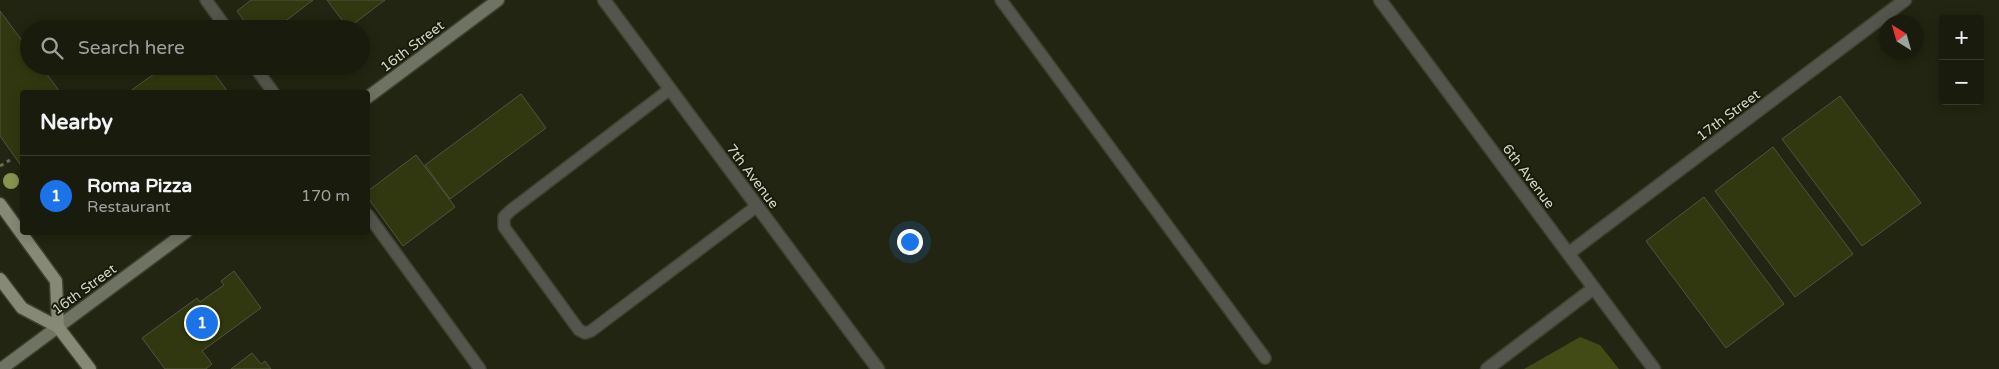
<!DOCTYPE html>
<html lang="en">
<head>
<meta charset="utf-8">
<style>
	:root { --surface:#191c0d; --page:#26291b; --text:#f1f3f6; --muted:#9fa19d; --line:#373a2e; --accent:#1a73e8 }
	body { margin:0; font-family:"Varela Round",sans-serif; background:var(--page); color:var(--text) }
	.controls { position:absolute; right:15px; top:15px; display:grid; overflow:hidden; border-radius:5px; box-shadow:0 2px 12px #0003 }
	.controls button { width:45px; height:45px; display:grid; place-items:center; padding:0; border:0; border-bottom:1px solid var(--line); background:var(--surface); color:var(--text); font:25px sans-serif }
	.compass { position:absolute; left:1879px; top:15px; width:45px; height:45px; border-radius:50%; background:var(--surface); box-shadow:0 2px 12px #0003; rotate:323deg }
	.you { position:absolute; left:909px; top:241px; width:18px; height:18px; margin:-12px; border:4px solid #fff; border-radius:50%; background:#1a73e8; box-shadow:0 0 0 8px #1a73e833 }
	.badge { display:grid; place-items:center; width:32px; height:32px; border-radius:50%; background:var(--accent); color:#fff; font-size:16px; font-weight:700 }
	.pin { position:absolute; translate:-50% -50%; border:2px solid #fff; box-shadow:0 1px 5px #0006 }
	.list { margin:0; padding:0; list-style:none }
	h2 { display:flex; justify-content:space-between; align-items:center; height:65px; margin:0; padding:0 20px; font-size:21px }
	h2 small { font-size:16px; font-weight:400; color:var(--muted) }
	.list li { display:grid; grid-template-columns:32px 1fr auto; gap:15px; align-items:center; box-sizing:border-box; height:80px; padding:0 20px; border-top:1px solid var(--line) }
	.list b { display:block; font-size:19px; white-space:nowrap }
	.list p { margin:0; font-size:16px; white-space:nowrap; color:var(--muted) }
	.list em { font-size:16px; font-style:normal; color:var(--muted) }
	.icon { flex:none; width:28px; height:28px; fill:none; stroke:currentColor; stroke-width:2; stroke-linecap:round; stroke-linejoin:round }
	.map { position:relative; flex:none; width:1999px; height:369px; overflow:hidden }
	.search { position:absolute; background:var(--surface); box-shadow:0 2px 12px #0003; left:20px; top:20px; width:350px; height:55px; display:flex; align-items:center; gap:12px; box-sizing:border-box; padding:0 18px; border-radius:28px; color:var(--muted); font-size:19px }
	.panel { position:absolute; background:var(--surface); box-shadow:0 2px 12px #0003; left:20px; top:90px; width:350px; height:145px; border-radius:5px }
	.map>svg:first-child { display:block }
	.green { fill:#424b16 }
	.building { fill:#31380f; stroke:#505540 }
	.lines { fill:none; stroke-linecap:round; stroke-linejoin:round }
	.service-casing { stroke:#3d412e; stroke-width:14 }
	.minor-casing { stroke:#3d412e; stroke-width:15 }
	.secondary-casing { stroke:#3d412e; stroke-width:15 }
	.primary-casing { stroke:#3d412e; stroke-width:15 }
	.path { stroke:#676a59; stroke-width:3; stroke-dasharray:4 4; stroke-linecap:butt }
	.service { stroke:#54564d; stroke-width:11 }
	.minor { stroke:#54564d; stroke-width:12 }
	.secondary { stroke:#6f7364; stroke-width:12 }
	.primary { stroke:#858976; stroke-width:12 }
	.tree { fill:#879451 }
	.labels { text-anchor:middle; stroke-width:4; stroke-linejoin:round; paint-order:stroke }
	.street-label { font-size:14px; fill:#d0d3c7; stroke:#181b08 }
</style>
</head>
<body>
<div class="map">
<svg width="1999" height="369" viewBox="0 0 1999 369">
	<rect width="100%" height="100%" fill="#212511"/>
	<path class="green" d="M1580,337L1600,345L1619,369H1524Z"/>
	<g class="building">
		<path d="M251,0H313L275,29H250L237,11Z"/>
		<path d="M327,0H385L348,28Z"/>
		<path d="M0,11L29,50V66H41L60,92H22V167L0,136Z"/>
		<path d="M165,66H209L228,92H129Z"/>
		<path d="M521,94L546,128L450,199L425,165Z"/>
		<path d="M1840,96L1921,203L1862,246L1782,139Z"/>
		<path d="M1773,147L1853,254L1795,297L1715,191Z"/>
		<path d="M416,155L455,207L403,246L368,198V191Z"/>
		<path d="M1704,197L1784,304L1726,348L1646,241Z"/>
		<path d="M234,271L261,308L202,351L212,364L206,369H165L142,338L197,298L200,302L224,285L221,281Z"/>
		<path d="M252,353L261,364L265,361L271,369H231Z"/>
	</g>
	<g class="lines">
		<g class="service-casing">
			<g id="service">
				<path d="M206,0L227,29"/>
				<path d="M1001,0L1265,358"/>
				<path d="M254,66L273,92"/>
				<path d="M670,89L510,211L504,217V227L579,330L585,333L591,331L757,206"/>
				<path d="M368,215L480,369"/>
			</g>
		</g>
		<g class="minor-casing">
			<g id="minor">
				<path d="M604,0L878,369"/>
				<path d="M1380,0L1654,369"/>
				<path d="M1569,253L1905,0"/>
				<path d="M1487,369L1594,288"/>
			</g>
		</g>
		<g class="secondary-casing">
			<g id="secondary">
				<path d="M368,97L498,0"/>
				<path d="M1,369L186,232"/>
			</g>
		</g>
		<g class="primary-casing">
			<g id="primary">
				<path d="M0,204L56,281L58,327"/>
				<path d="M0,279L22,308L58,327L90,369"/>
			</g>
		</g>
		<path class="path" d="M0,166L10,160"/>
		<use href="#service" class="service"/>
		<use href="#minor" class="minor"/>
		<use href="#secondary" class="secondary"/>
		<use href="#primary" class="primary"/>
	</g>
	<circle class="tree" cx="11" cy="181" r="8"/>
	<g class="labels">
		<g class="street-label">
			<text transform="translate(412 46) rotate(-37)" y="5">16th Street</text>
			<text transform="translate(1728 115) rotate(-37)" y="5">17th Street</text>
			<text transform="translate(753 176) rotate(53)" y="5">7th Avenue</text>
			<text transform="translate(1529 176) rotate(53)" y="5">6th Avenue</text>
			<text transform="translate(84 289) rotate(-36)" y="5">16th Street</text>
		</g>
	</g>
</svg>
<div class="controls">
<button>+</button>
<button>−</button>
</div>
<svg class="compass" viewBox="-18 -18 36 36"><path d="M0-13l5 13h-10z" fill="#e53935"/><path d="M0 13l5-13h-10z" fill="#9fa19d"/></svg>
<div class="you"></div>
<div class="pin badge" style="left:202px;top:323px">1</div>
<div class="search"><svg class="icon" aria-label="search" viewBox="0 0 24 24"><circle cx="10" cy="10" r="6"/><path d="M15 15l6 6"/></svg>Search here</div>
<section class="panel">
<h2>Nearby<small></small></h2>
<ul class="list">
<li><span class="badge">1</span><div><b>Roma Pizza</b><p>Restaurant</p></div><em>170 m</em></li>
</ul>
</section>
</div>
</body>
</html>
